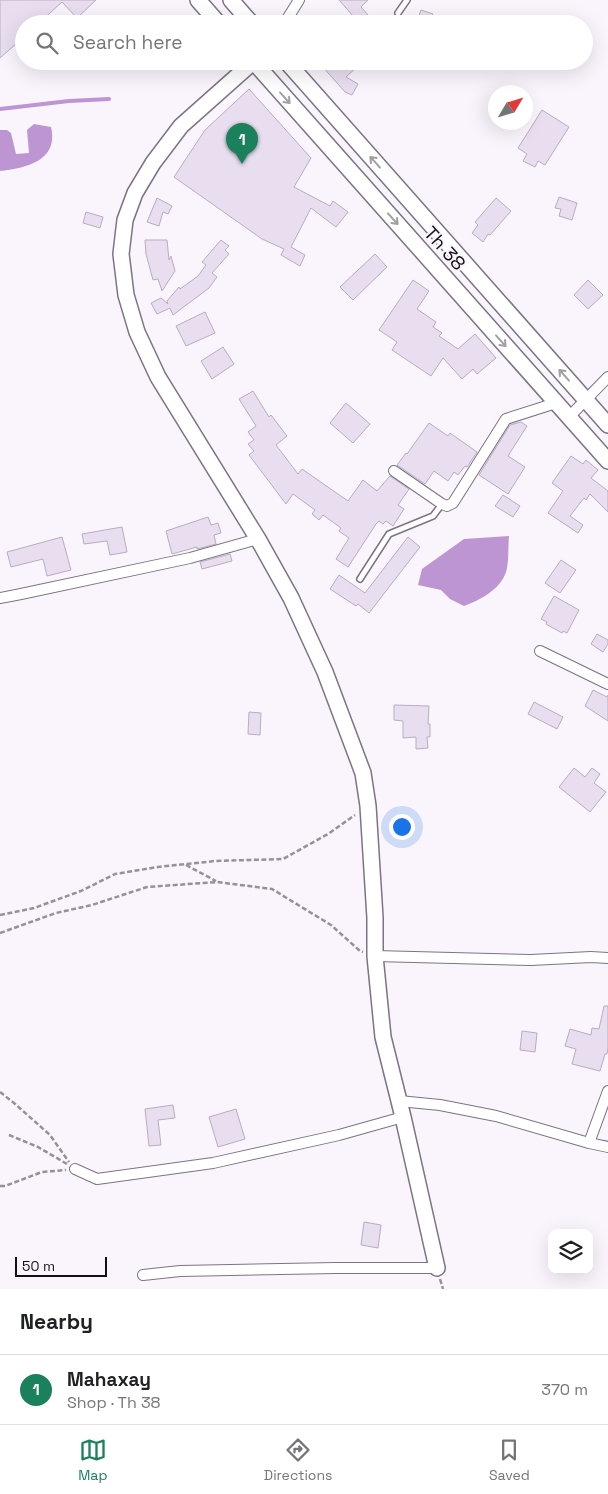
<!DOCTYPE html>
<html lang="en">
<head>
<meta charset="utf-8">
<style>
	:root { --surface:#fff; --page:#f6f6f6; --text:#202124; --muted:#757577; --line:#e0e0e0; --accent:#1a815c }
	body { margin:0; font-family:"Space Grotesk",sans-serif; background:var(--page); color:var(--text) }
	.controls { position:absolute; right:15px; bottom:15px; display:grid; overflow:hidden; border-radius:10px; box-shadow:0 5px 20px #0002 }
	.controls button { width:45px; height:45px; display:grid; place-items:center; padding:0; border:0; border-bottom:1px solid var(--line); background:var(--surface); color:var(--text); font:25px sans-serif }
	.compass { position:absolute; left:488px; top:85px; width:45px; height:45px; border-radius:50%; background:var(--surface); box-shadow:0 5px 20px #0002; rotate:52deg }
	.scale { position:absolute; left:15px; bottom:12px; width:92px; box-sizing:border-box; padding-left:5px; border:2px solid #120e14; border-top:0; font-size:14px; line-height:18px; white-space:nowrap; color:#120e14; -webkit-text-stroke:4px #faf5fc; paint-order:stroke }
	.you { position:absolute; left:401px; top:826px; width:18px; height:18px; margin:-12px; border:4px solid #fff; border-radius:50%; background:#1a73e8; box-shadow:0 0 0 8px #1a73e833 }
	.badge { display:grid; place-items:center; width:32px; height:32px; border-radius:50%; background:var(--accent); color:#fff; font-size:16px; font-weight:700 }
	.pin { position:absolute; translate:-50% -41px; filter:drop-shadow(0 1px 2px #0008) }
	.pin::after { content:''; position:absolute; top:26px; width:18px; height:15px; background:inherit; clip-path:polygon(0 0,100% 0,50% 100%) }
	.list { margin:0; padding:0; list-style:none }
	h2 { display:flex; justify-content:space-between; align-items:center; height:65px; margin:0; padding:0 20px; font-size:21px }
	h2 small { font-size:16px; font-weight:400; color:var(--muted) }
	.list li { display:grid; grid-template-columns:32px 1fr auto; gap:15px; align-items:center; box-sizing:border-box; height:70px; padding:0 20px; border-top:1px solid var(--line) }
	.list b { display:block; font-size:19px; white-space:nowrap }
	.list p { margin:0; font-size:16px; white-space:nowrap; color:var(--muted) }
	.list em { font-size:16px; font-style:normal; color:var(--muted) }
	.icon { flex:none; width:28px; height:28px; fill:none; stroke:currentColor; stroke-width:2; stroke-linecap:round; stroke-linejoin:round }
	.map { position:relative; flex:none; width:608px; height:1289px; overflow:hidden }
	.search { position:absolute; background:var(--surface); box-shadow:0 5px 20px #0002; left:15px; right:15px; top:15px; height:55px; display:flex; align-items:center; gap:12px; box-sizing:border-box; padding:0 18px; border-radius:28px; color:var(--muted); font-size:19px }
	.sheet { height:135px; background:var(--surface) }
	nav { display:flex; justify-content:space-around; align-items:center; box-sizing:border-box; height:70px; border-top:1px solid var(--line); background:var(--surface); font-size:14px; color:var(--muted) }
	nav a { display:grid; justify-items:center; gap:2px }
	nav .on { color:var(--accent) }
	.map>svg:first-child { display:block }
	.water { fill:#bd95d3 }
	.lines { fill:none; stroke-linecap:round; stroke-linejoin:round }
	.stream { stroke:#bd95d3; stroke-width:4 }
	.building { fill:#e9def0; stroke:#b8adbf }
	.lane-casing { stroke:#7d7383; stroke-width:8 }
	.street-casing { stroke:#7d7383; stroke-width:12 }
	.secondary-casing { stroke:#7d7383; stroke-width:18 }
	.path { stroke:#959197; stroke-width:2.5; stroke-dasharray:5 2.5; stroke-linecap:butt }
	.lane { stroke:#fff; stroke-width:5 }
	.street { stroke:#fff; stroke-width:10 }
	.secondary { stroke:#fff; stroke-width:15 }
	.oneway { stroke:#a09fa1 }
	.labels { text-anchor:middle; stroke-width:4.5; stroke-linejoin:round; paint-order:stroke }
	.street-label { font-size:19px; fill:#120e14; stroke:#faf5fc }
</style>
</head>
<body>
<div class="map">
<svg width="608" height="1289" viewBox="0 0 608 1289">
	<rect width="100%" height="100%" fill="#faf5fc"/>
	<g class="water">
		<path d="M34,124L51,127C59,161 26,168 0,171V130H7L11,133L16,154L29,153L27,130Z"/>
		<path d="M509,536C508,545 509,564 506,572C500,590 480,600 464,606L450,599L441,590L418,585L422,569L464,539Z"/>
	</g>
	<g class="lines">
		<path class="stream" d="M0,109L69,101L109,99"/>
	</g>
	<g class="building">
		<path d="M0,0H96L77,18L62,2L38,24H24V37L0,58Z"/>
		<path d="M339,0H368L361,7L376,24H360Z"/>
		<path d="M421,10L433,14L430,24H416Z"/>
		<path d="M339,61H349L356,68L346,77L358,84L352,95L345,92L321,65L322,64L331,69Z"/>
		<path d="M249,89L311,158L294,187L330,206L333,201L348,212L336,227L311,208L291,247L305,255L300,266L281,255L284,249L262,239L174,177L205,130Z"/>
		<path d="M542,110L569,127L545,165L538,161L535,167L523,161L527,154L518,148Z"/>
		<path d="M559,197L577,203L572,220L559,216L561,209L555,208Z"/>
		<path d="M157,198L172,206L168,214L163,212L159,226L147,222Z"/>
		<path d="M496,198L511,211L490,235L488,234L483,242L472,233L478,225L475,222Z"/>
		<path d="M86,212L103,217L100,228L83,223Z"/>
		<path d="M145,240H167L169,260L171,256L175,271L162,291L158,279L153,280L146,254Z"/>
		<path d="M221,240L229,246L225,250L229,254L212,273L217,277L209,288L173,315L170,308L157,314L151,303L161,298L168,304L167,301L179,287L180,289L198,276L206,265L202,262Z"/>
		<path d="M375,254L387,267L353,300L340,287Z"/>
		<path d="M413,280L429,291L417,309L436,322L433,327L442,333L439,336L458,349L475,334L496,358L477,374L473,369L462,379L443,358L431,376L392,350L397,342L379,330Z"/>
		<path d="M588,280L603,295L588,309L574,295Z"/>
		<path d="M205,312L215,333L186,346L176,326Z"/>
		<path d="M223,347L234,364L212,379L201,361Z"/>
		<path d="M253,391L269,417L271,415L287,436L276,445L298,474L302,469L348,501L363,480L377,491L390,476L409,489L398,505L404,509L393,526L386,521L383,524L379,521L376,524L348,567L336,559L349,538L339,531L341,528L323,515L319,520L312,514L315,510L293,494L286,504L249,455L254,451L248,444L254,440L248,432L256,426L239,399Z"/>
		<path d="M346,403L370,424L353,443L330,423Z"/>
		<path d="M521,422L527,426L508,456L525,467L508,494L479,475L510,425Z"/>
		<path d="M429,423L448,436L450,433L477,452L467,467L465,466L458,475L454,472L448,481L434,471L425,484L397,465L406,453L407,454Z"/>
		<path d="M571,456L583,464L586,460L598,470L591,478L608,491V512L590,494L586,500L584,498L570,516L583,525L578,533L548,513L563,491L552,483Z"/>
		<path d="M503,495L520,506L513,517L495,506Z"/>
		<path d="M208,517L211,525L218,523L221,533L214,535L216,544L197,549V547L172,554L166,531Z"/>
		<path d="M122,527L127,552L110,555L107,541L84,544L82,534Z"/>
		<path d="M62,537L71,570L47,576L43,559L11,567L7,552Z"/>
		<path d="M408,537L420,547L369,613L358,604L356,606L330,589L339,575L365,593Z"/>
		<path d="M230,554L232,561L202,569L200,562Z"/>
		<path d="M561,560L576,570L560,593L545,583Z"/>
		<path d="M554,596L579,610L567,633L563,631L562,633L546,624L547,622L541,619Z"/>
		<path d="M597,634L608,640V644L603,652L591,644Z"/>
		<path d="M593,690L607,697L608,695V721L585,706Z"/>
		<path d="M534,702L563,717L557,729L528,714Z"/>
		<path d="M394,705L429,706L428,724H430V737H427L428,748L416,749V737L403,738V721L394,720Z"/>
		<path d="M249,712L261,713L260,735L248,734Z"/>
		<path d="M574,768L585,777L592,768L600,774L594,783L606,792L590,812L559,787Z"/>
		<path d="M604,1006H608V1048L607,1054H605L600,1071L572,1064L576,1049L565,1046L570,1029L591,1035L592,1028L599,1029Z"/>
		<path d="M522,1031L537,1033L535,1052L520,1050Z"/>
		<path d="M173,1105L175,1118L158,1120L161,1145L149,1146L145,1109Z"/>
		<path d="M236,1109L245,1139L218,1147L209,1117Z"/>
		<path d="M364,1222L381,1225L378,1248L361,1245Z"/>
	</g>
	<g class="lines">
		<g class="lane-casing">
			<g id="lane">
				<path d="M398,13L407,0"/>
				<path d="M360,579L389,534L433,516L442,504"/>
			</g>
		</g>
		<g class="street-casing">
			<g id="street">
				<path d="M284,24L299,0"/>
				<path d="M569,417L608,377"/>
				<path d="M394,471L442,504L447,506L453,503L506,419L556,403"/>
				<path d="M0,598L21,594L190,558L258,539"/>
				<path d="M540,651L608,684"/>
				<path d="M375,956L531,960L591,957L608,958"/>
				<path d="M399,1101L440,1105L496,1116L589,1143L608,1091"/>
				<path d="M589,1143L608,1147"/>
				<path d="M75,1169L97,1179L213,1163L339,1135L403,1117"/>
				<path d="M143,1275L180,1271L336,1268H437"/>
			</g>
		</g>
		<g class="secondary-casing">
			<g id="secondary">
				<path d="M198,0L219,24"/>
				<path d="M231,0L252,24"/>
				<path d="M253,61L608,461"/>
				<path d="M286,61L608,425"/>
				<path d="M253,62L181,126L153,163L135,193L125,220L121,254L126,295L137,332L158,377L258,539L291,598L325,672L363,773L368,806L375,918V956L383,1037L403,1117L437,1268"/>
			</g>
		</g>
		<g class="path">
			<path d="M186,865L216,881"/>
			<path d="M0,915L34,908L81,891L115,874L158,867L215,861L283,859L328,834L355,815"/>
			<path d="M0,933L56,913L92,905L147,887L217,882L272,889L331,925L360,951L363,952"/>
			<path d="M0,1092L14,1103L50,1135L69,1162"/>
			<path d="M9,1135L38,1147L67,1164"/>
			<path d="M0,1186H5L42,1172L66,1170"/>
			<path d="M440,1279L443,1289"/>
		</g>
		<use href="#lane" class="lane"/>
		<use href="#street" class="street"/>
		<use href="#secondary" class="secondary"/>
	</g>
	<defs><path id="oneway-shaft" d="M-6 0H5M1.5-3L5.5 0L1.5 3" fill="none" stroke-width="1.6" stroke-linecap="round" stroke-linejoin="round" transform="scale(1.25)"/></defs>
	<g class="oneway">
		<use href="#oneway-shaft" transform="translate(285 98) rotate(48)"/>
		<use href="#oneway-shaft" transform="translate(375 162) rotate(-132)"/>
		<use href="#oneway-shaft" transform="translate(393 219) rotate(48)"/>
		<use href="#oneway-shaft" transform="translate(501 341) rotate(48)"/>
		<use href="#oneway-shaft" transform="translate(564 375) rotate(-132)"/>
	</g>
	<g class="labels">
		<g class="street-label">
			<text transform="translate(445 248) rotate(48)" y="7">Th 38</text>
		</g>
	</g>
</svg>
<div class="controls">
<button><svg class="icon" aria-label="layers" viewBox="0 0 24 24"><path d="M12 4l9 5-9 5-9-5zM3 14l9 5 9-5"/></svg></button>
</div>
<svg class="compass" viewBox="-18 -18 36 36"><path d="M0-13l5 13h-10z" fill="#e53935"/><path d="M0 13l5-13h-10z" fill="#757577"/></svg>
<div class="scale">50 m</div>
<div class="you"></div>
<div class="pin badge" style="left:242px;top:164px">1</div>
<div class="search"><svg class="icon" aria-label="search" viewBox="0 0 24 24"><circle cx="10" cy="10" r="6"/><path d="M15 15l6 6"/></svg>Search here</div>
</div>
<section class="sheet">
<h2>Nearby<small></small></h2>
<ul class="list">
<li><span class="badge">1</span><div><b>Mahaxay</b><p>Shop · Th 38</p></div><em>370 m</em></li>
</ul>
</section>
<nav>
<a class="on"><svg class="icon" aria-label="map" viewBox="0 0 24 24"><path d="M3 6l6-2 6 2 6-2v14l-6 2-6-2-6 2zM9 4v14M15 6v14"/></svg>Map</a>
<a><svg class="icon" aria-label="directions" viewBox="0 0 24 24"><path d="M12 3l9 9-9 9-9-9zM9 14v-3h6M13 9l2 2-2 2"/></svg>Directions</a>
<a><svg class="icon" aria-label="saved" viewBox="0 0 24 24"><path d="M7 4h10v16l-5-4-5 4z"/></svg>Saved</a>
</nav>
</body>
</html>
